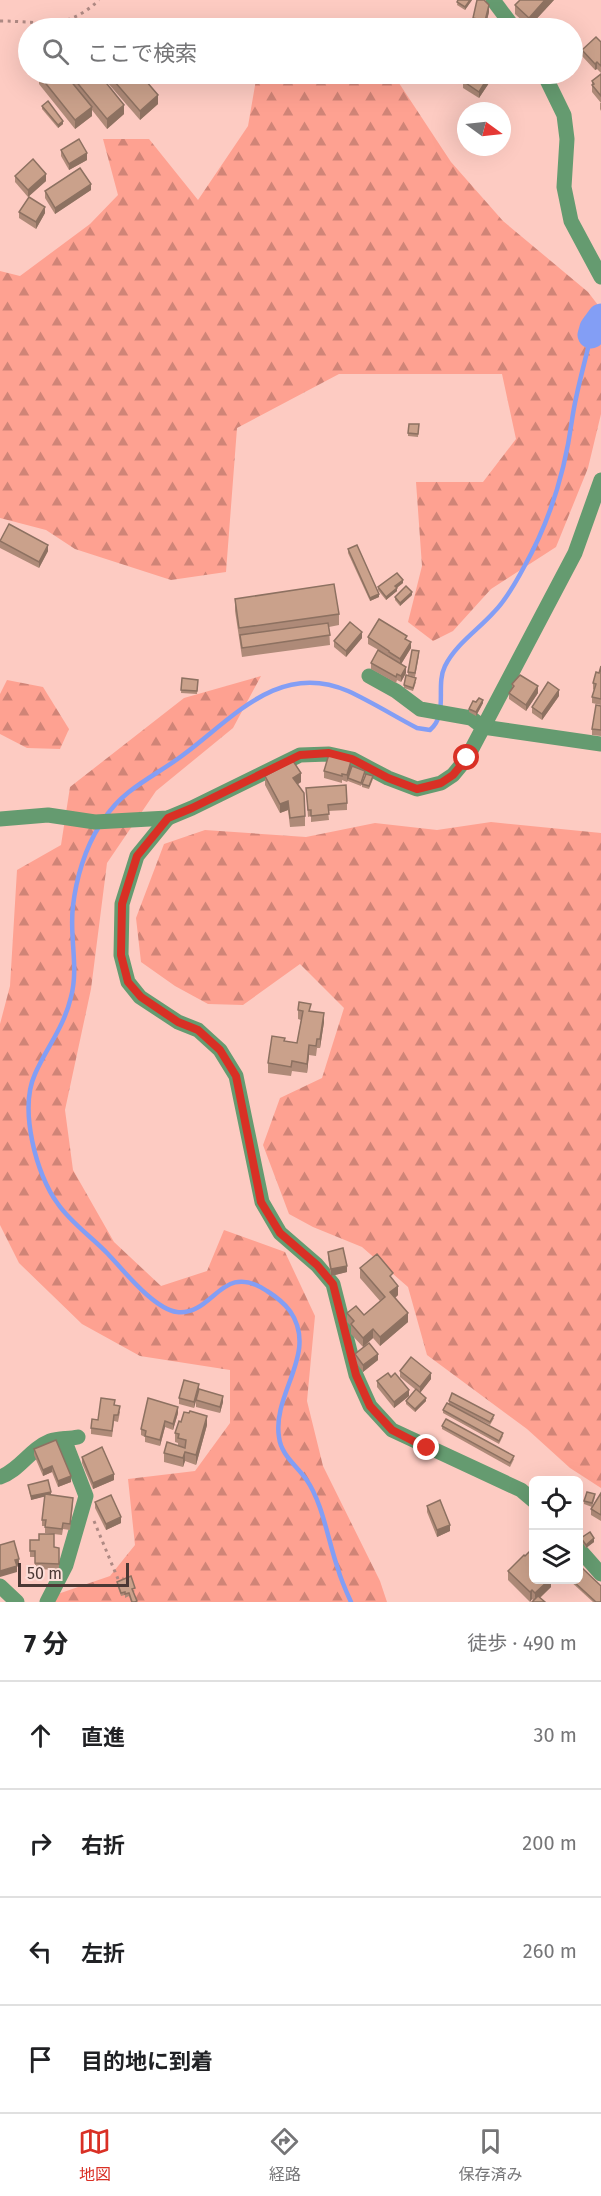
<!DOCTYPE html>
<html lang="ja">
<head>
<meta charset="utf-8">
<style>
	:root { --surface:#fff; --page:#f6f6f6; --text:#202124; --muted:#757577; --line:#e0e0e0; --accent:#d93025 }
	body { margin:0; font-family:"Fira Sans","Noto Sans JP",sans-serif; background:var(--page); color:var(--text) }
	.controls { position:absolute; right:18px; bottom:18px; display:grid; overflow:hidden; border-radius:9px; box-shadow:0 6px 24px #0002 }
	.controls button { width:54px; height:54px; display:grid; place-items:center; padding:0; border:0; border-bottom:2px solid var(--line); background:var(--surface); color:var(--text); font:30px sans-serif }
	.compass { position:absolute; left:457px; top:102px; width:54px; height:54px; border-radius:50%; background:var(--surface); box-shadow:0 6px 24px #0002; rotate:105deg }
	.scale { position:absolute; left:18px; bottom:15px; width:111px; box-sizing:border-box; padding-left:6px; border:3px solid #4b3834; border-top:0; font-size:16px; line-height:21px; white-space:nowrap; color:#4b3834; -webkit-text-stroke:4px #fdded8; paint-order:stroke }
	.stop { position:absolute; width:18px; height:18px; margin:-14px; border:4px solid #d93025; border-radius:50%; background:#fff }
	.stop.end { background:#d93025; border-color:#fff; box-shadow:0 2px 6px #0008 }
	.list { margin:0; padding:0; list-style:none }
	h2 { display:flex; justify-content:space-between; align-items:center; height:78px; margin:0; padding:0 24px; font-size:26px }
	h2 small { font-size:20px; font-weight:400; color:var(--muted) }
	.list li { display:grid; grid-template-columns:39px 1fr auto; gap:18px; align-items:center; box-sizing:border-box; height:108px; padding:0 24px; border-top:2px solid var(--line) }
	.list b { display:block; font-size:22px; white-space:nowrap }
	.list em { font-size:20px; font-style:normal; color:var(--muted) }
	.icon { flex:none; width:33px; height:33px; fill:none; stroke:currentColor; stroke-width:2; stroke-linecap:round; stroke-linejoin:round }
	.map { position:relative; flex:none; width:601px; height:1602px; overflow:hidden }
	.search { position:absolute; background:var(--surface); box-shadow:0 6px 24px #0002; left:18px; right:18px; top:18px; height:66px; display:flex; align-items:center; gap:15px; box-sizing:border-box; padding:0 21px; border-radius:33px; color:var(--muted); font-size:22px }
	.sheet { height:510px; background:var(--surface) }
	nav { display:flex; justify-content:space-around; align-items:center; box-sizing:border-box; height:84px; border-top:2px solid var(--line); background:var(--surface); font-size:16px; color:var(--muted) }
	nav a { display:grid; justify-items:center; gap:3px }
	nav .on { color:var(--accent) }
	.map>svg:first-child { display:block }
	.forest { fill:url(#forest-firs) }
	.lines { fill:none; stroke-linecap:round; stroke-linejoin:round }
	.stream { stroke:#839ef5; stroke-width:4.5 }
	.river { stroke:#839ef5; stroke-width:27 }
	.path { stroke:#ae8983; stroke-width:3; stroke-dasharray:3 4.5; stroke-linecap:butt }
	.minor { stroke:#659b70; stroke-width:15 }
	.wall { fill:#ae8a78 }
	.shaded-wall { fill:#8d7161 }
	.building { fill:#caa18b; stroke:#8d7161; stroke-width:1.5 }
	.route { stroke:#d93025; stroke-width:8 }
</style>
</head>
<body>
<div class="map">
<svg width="601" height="1602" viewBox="0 0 601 1602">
	<defs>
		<pattern id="forest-firs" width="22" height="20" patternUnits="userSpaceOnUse" patternTransform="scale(1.5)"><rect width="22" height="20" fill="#fea191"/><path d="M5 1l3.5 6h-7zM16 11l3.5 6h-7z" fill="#d08477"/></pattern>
	</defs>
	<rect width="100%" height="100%" fill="#fdcbc2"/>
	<g class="forest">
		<path d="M257,74H393L451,162L503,221L588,292L601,309V414L588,468L556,547L491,589L453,631L433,641L408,622L422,566L416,482H483L516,439L502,374H339L237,428L226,572L171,580L75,549L46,530L0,518V271L20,276L90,224L118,195L103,139H149L198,200L248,126Z"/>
		<path d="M261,676L233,728L156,791L107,863L91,989L65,1110L73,1170L114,1242L161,1286L207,1271L224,1230L285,1252L315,1316L307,1401L323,1466L380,1581L387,1602H51L52,1596L110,1576L135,1545L128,1479L195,1471L230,1423V1370L140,1356L82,1324L19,1263L0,1225V1024L10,986L17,870L61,845L70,787L184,698Z"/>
		<path d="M7,680L43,687L69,729L60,749L27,748L0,734V694Z"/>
		<path d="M491,822L601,833V1488L570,1468L527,1429L427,1355L408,1287L362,1247L313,1227L289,1214L263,1145L280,1098L322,1078L344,1008L300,964L243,1005L208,1004L175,986L141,962L136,918L164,844L205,830L306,837L375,823L437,830Z"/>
	</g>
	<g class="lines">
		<g class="stream">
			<path d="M105,818C123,789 157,775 183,755C233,718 279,661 348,691C372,702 394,716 417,728L430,730C449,714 435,686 445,666C456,644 478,630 494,612C506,600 516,582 524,567C550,521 565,471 572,420C576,391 585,363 591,335"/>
			<path d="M100,825C85,848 76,879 73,906C69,936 79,967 71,997C64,1027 47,1047 35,1074C19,1109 36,1175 58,1204C71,1223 92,1237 108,1254C124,1271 154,1309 177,1312C214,1316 221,1260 267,1291C275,1296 284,1303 290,1311C319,1353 272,1393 279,1437C281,1455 296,1465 306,1479C323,1503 328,1541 338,1569C341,1580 346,1591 351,1602"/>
		</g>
		<path class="river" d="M591,335L593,328L601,317"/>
		<g class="path">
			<path d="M0,21C42,21 65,32 99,0"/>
			<path d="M94,1521L118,1579"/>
		</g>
		<g class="minor">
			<path d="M493,0L514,28"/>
			<path d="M544,74L564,115L567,139L564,187L571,221L601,277"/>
			<path d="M369,676L396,691L420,709L471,718L483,727L601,744"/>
			<path d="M168,818L137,856L122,904L121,955L128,982L140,997L178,1022L198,1030L220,1050L236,1076L262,1202L280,1233L317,1265L333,1284L356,1375L370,1406L392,1430L521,1490L534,1501"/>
			<path d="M0,819L48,815L95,822L168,818L192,808L300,755L329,754L352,759L388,778L417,789L441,783L453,775L467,758L575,553L601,480"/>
			<path d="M0,1477C19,1471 30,1449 50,1441C58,1438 69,1439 78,1437"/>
			<path d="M578,1548L601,1574"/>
			<path d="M0,1586L17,1602"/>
			<path d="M47,1602L66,1565L86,1496L64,1439"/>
		</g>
	</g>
	<g class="wall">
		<path d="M458,0H472L465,10L457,5Z"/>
		<path d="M554,0L529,27L515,14V5Z"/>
		<path d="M489,12L485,28L473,24V18Z"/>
		<path d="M601,42V73L597,69L595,70L582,56V50Z"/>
		<path d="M40,74H99L124,114L107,129L92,110V116L75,129L39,84V75Z"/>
		<path d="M100,74H140L158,104L140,120Z"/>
		<path d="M495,74L479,98L463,88V81Z"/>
		<path d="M601,74V111L600,109V103H601L592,92V81Z"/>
		<path d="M42,106L63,124L58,128L42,109Z"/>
		<path d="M61,150L87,160L69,170L61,156Z"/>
		<path d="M15,176L46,181L28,197L15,182Z"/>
		<path d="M91,190L55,214L45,198V191Z"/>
		<path d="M19,212L45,213L36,229L19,218Z"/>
		<path d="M419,424L418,437L408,436V433Z"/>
		<path d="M0,541L48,551L39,568L0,548Z"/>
		<path d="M348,549L379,597L370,601L348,553Z"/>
		<path d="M403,583L397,588V591L386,600L378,590V587Z"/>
		<path d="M412,595L400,606L395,600V597Z"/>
		<path d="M235,599L339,614V625L329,627L330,645L242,657L235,611Z"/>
		<path d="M368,637L407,640L411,648L401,664L406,673L401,682L397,680L396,683L371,669V663L389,656L368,644Z"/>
		<path d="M362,638L346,657L334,647V641Z"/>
		<path d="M419,655L415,677L408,675V672Z"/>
		<path d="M601,666V705L592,703V697L594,690L593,689V683L599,673Z"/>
		<path d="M182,678L198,680L197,694L181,693Z"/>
		<path d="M416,682L413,691L404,688V685Z"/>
		<path d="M512,684L538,693L526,711L509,699V693L512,689Z"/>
		<path d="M559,696L542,720L532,713V707Z"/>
		<path d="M476,702L483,703L476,716L469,712V709Z"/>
		<path d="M601,706V736L592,735V729Z"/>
		<path d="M351,768L365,774L361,786L348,781V780L347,782L342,780V783L324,778V771Z"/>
		<path d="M265,776L301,782L297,785L305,816V826L290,827L288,810L280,813L265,785Z"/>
		<path d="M373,779L369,789L362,787V784Z"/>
		<path d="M306,788L347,803V810L328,811L329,820L311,822V816L308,817Z"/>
		<path d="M298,1010L311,1011L324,1022L320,1048H317L316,1056L309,1055L307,1073L292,1071L291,1076L268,1073V1063L297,1043L301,1020L298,1019Z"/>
		<path d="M328,1252L347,1272L331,1276L328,1258Z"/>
		<path d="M360,1268L393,1281L398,1295L395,1298L408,1322L380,1346L373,1338L363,1347L351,1334V1326L347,1322V1313L364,1315L380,1301L360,1278Z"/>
		<path d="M355,1354L378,1360L363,1372L355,1361Z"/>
		<path d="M400,1371L431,1379L420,1393L426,1401L415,1412L406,1404V1401L416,1390L400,1377Z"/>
		<path d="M391,1377L409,1396L394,1408L377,1387V1381Z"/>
		<path d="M199,1384L194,1408L179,1404V1398Z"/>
		<path d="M196,1400L223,1402L220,1413L196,1407Z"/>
		<path d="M449,1401L494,1418L490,1425L456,1408L503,1436L499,1444L443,1413V1410L449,1404Z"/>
		<path d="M115,1405L120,1412L118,1422L114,1421L112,1437L91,1434V1428L98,1420Z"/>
		<path d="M178,1413L173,1430L165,1427L160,1446L145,1442V1437L141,1435V1429Z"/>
		<path d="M207,1425L196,1465L185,1461L183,1467L164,1462V1453L178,1446V1443L175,1442V1433Z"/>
		<path d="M442,1426L514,1459L510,1467L442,1429Z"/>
		<path d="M34,1449L71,1482L58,1487L52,1472L43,1476L34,1455Z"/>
		<path d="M82,1457L114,1480L93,1489L82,1463Z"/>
		<path d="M28,1485L73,1504L70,1530L63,1529L62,1535L45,1533V1526H42V1520L45,1496L31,1500Z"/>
		<path d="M601,1493V1521L591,1515V1509Z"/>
		<path d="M595,1497L592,1507L584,1504V1501Z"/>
		<path d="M95,1502L121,1523L106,1530L95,1508Z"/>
		<path d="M427,1506L450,1531L437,1537L427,1512Z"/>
		<path d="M581,1538L594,1542L586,1548L581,1541Z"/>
		<path d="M30,1540L54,1547L59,1548V1570L35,1569V1557H30Z"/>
		<path d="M508,1571L551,1580V1587L540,1598L534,1601L532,1599L530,1602L508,1580Z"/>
		<path d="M569,1580H579L601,1602H593Z"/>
		<path d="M117,1582L135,1591L133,1592L137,1602H131L129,1596L125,1598V1595L121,1596L117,1585Z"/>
	</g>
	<g class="shaded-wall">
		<path d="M470,0H472L465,10V7Z"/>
		<path d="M545,0H554L529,27V18Z"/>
		<path d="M489,5V12L485,28V21Z"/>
		<path d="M597,62V69L595,70V64Z"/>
		<path d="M490,74H495L479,98V92Z"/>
		<path d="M158,95V104L140,120V111Z"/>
		<path d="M124,105V114L107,129V119Z"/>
		<path d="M92,107V116L75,129V120Z"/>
		<path d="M63,121V124L58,128V125Z"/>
		<path d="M87,153V160L69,170V164Z"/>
		<path d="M46,174V181L28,197V190Z"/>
		<path d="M91,184V190L55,214V208Z"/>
		<path d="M45,207V213L36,229V222Z"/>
		<path d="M48,545V551L39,568V562Z"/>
		<path d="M403,580V583L395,589V586Z"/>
		<path d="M397,588V591L386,600V597Z"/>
		<path d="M412,592V595L400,606V603Z"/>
		<path d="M379,594V597L370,601V598Z"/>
		<path d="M362,632V638L346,657V651Z"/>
		<path d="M411,642V648L400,666V659Z"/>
		<path d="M406,667V673L401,682V676Z"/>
		<path d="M538,686V693L526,711V705Z"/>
		<path d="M559,690V696L542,720V714Z"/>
		<path d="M483,700V703L476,716V712Z"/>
		<path d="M351,761V768L347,782V775Z"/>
		<path d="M301,773V782L293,787V778Z"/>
		<path d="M288,801V810L280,813V804Z"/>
		<path d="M324,1013V1022L320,1048V1039Z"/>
		<path d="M309,1045V1055L307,1073V1064Z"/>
		<path d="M347,1266V1272L331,1276V1269Z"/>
		<path d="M398,1286V1295L390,1302V1292Z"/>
		<path d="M408,1313V1322L380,1346V1337Z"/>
		<path d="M373,1329V1338L363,1347V1338Z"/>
		<path d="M378,1354V1360L363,1372V1365Z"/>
		<path d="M431,1373V1379L420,1393V1387Z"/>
		<path d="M199,1384V1391L194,1408V1402Z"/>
		<path d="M409,1390V1396L394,1408V1402Z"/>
		<path d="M223,1396V1402L220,1413V1407Z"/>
		<path d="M426,1398V1401L415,1412V1409Z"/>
		<path d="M178,1407V1413L173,1430V1424Z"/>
		<path d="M207,1416V1425L196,1465V1455Z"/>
		<path d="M165,1421V1427L160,1446V1440Z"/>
		<path d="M185,1452V1461L183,1467V1458Z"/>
		<path d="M52,1466V1472L43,1476V1470Z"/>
		<path d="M114,1474V1480L93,1489V1483Z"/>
		<path d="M71,1476V1482L58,1487V1481Z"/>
		<path d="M51,1492V1495L31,1500V1496Z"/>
		<path d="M121,1517V1523L106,1530V1524Z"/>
		<path d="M450,1525V1531L437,1537V1530Z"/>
		<path d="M594,1538V1542L586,1548V1545Z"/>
		<path d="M19,1559V1565L15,1567V1560Z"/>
		<path d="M17,1566V1572L0,1577V1571Z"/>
		<path d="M549,1580H551V1587L535,1602V1593Z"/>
		<path d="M532,1590V1599L530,1602V1592Z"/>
	</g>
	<g class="building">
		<path d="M458,0H470L465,7L457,2Z"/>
		<path d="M477,0H484L489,5L485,21L473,18Z"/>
		<path d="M520,0H545L529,18L515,5Z"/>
		<path d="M96,23L101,28H90Z"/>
		<path d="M596,37L601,42V66L597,62L595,64L582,50Z"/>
		<path d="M40,74H65L92,107L75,120L39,75Z"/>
		<path d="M70,74H99L124,105L107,119Z"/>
		<path d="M108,74H140L158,95L140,111Z"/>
		<path d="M468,74H490L479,92L463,81Z"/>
		<path d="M601,74V96L592,85L594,84L592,81Z"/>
		<path d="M48,101L63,121L58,125L42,106Z"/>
		<path d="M79,139L87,153L69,164L61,150Z"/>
		<path d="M33,159L46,174L28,190L15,176Z"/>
		<path d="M80,168L91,184L55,208L45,191Z"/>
		<path d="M29,197L45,207L36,222L19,212Z"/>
		<path d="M409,424H419L418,434L408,433Z"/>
		<path d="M9,524L48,545L39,562L0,541Z"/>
		<path d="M357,545L379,594L370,598L348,549Z"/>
		<path d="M397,573L403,580L395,586L397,588L386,597L378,587Z"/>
		<path d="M334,584L339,614L239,628L235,599Z"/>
		<path d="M406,586L412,592L400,603L395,597Z"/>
		<path d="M379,619L407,636L405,639L411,642L400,659L389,652V651L368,637Z"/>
		<path d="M350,622L362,632L346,651L334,641Z"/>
		<path d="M328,623L330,635L242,648L240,635Z"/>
		<path d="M378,650L406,667L401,676L397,674L396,677L371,663Z"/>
		<path d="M412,650L419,651L415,673L408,672Z"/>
		<path d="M601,666V699L592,697L596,684L593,683L596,672L599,673Z"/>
		<path d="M406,675L416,678L413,688L404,685Z"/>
		<path d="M520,675L538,686L526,705L509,693L514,686L512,684Z"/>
		<path d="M182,678L198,680L197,691L181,690Z"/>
		<path d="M548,682L559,690L542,714L532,707Z"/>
		<path d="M479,698L483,700L476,712L469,709L473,701L476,702Z"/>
		<path d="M596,705L601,706V730L592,729Z"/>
		<path d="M329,754L351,761L347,775L342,774V776L324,771Z"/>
		<path d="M293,761L301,773L293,778L304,793L305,816L290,818L288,801L280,804L265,776Z"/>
		<path d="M352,766L365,771L361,783L348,778Z"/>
		<path d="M366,774L373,776L369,786L362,784Z"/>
		<path d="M346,785L347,803L328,805L329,814L311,816V810H308L306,788Z"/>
		<path d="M299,1002L311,1004L309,1011L324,1013L320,1039H317L316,1046L309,1045L307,1064L292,1061L291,1067L268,1063L272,1036L285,1038L284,1041L297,1043L303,1011L298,1010Z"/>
		<path d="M343,1248L347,1266L331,1269L328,1252Z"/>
		<path d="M377,1254L393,1273L390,1276L398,1286L390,1292L408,1313L380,1337L373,1329L363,1338L351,1324L354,1321L347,1313L356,1306L364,1315L385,1297L360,1268Z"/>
		<path d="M369,1343L378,1354L363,1365L355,1354Z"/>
		<path d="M411,1357L431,1373L420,1387L400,1371Z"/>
		<path d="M388,1373L391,1377L395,1373L409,1390L394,1402L377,1381Z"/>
		<path d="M184,1380L199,1384L194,1402L179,1398Z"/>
		<path d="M199,1389L223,1396L220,1407L196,1400Z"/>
		<path d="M416,1389L426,1398L415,1409L406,1401Z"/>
		<path d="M452,1393L494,1415L490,1422L449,1401Z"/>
		<path d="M101,1398L115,1400L114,1405L120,1406L118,1415H114L112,1431L91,1428L92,1419L98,1420Z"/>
		<path d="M148,1398L178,1407L173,1424L165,1421L160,1440L145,1436L146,1431L141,1429Z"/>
		<path d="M447,1403L503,1433L499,1441L443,1410Z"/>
		<path d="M190,1411L207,1416L196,1455L185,1452L183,1458L164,1453L167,1442L185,1448L186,1440L178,1438L179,1434L175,1433L179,1421L181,1422L184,1412L189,1413Z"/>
		<path d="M446,1419L514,1456L510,1463L442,1426Z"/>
		<path d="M56,1440L71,1476L58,1481L52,1466L43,1470L34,1449Z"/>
		<path d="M102,1447L114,1474L93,1483L82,1457Z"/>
		<path d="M48,1480L51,1492L31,1496L28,1485Z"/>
		<path d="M587,1492L595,1494L592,1503L584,1501Z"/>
		<path d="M601,1493V1515L591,1509Z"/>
		<path d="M45,1494L73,1498L70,1524L63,1523L62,1529L45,1527L46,1520H42Z"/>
		<path d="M111,1495L121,1517L106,1524L95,1502Z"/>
		<path d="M440,1500L450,1525L437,1530L427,1506Z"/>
		<path d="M590,1532L594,1538L586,1545L581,1538Z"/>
		<path d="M39,1534H54V1547L59,1548V1564L35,1563V1551H30V1540H39Z"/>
		<path d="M14,1541L19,1559L15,1560L17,1566L0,1571V1545Z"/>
		<path d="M531,1550L534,1553V1580H549L535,1593L532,1590L530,1592L508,1571L524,1555L525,1556Z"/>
		<path d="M579,1565L601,1586V1602H596L572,1580H579Z"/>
		<path d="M131,1576L135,1588L132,1589L137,1601L135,1602H132L129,1593L125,1594V1592L121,1593L117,1582Z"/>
		<path d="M538,1596L545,1602H532Z"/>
	</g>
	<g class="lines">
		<path class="route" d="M427,1448L392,1430L370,1406L356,1375L333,1284L317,1265L280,1233L261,1202L236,1076L220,1050L198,1030L178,1022L141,997L128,982L121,955L122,904L137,856L168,818L192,808L300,755L329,753L352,759L388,778L417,789L441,783L453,775L467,758"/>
	</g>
</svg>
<div class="controls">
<button><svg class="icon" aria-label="locate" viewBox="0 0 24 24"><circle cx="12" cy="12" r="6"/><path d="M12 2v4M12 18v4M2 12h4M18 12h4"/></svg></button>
<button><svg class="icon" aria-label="layers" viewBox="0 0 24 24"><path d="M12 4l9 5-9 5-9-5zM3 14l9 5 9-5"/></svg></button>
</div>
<svg class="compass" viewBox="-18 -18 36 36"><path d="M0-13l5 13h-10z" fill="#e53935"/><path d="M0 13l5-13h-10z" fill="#757577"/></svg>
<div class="scale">50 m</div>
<div class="stop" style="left:467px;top:758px"></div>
<div class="stop end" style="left:427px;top:1448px"></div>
<div class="search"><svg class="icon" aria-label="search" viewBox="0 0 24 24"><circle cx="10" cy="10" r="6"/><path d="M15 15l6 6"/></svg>ここで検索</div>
</div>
<section class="sheet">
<h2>7 分<small>徒歩 · 490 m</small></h2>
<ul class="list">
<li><svg class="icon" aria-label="ahead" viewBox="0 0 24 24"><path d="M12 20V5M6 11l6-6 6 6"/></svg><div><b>直進</b></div><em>30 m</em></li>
<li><svg class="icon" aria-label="right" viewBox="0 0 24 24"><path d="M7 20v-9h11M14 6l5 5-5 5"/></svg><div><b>右折</b></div><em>200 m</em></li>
<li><svg class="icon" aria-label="left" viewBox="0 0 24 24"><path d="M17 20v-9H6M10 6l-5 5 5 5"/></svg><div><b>左折</b></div><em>260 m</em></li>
<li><svg class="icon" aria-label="arrive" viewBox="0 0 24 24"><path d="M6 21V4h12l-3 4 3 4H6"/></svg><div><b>目的地に到着</b></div></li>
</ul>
</section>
<nav>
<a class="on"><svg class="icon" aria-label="map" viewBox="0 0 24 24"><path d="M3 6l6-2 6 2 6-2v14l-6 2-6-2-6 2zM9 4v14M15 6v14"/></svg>地図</a>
<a><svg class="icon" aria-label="directions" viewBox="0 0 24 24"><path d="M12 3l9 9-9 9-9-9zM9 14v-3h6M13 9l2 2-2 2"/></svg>経路</a>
<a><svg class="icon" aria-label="saved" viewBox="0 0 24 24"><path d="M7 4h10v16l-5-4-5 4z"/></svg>保存済み</a>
</nav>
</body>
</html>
